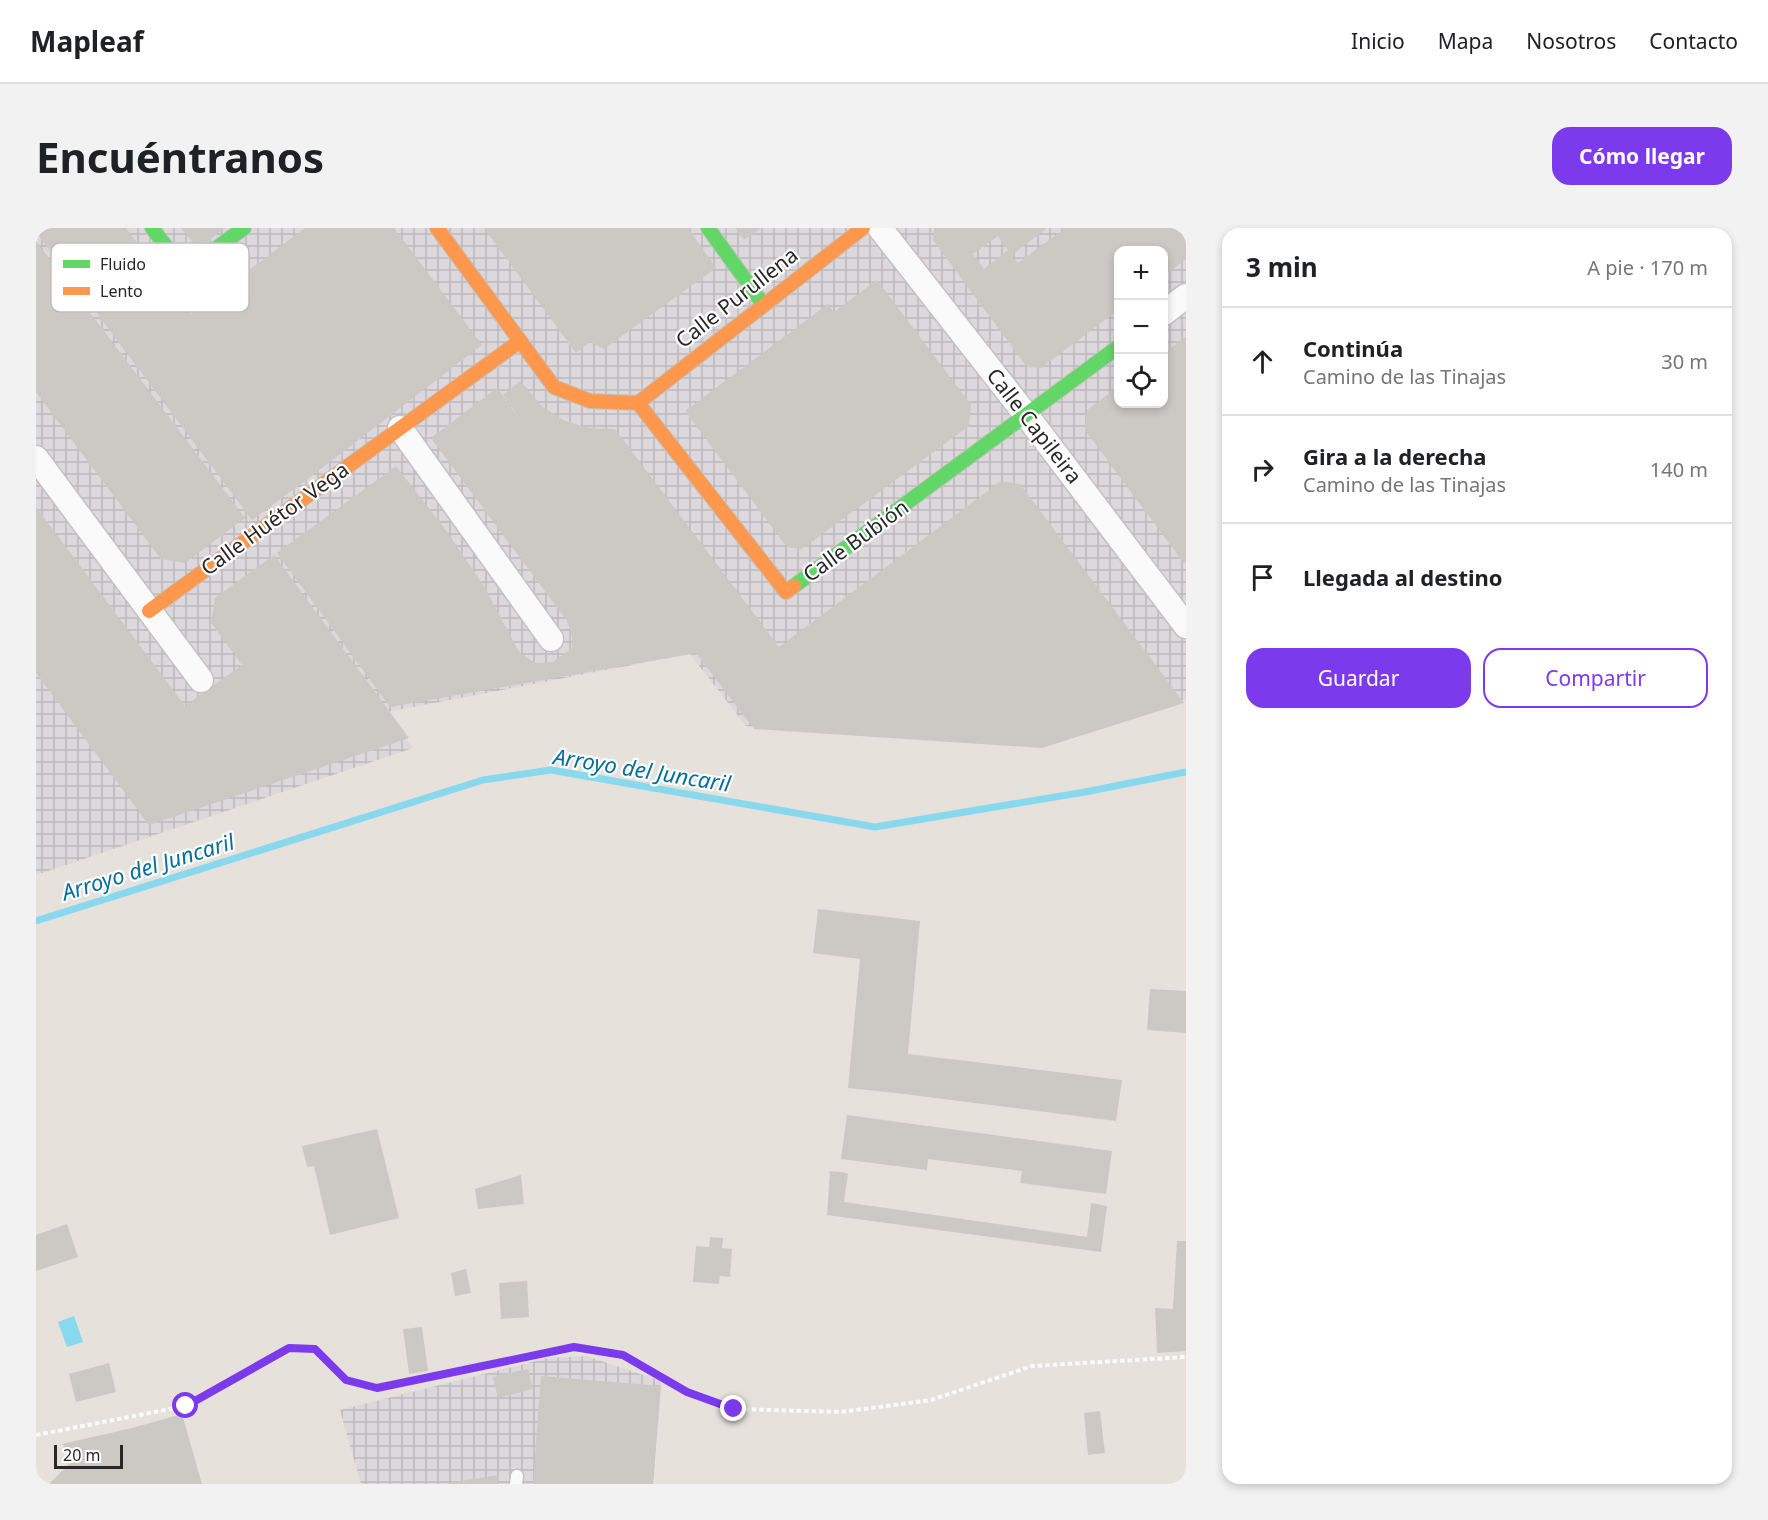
<!DOCTYPE html>
<html lang="es">
<head>
<meta charset="utf-8">
<style>
	:root { --surface:#fff; --page:#f2f2f2; --text:#202124; --muted:#757577; --line:#e0e0e0; --accent:#7c3aed }
	body { margin:0; font-family:"Noto Sans",sans-serif; background:var(--page); color:var(--text) }
	.controls { position:absolute; right:18px; top:18px; display:grid; overflow:hidden; border-radius:12px; box-shadow:0 3px 9px #0003 }
	.controls button { width:54px; height:54px; display:grid; place-items:center; padding:0; border:0; border-bottom:2px solid var(--line); background:var(--surface); color:var(--text); font:30px sans-serif }
	.scale { position:absolute; left:18px; bottom:15px; width:69px; box-sizing:border-box; padding-left:6px; border:3px solid #272727; border-top:0; font-size:16px; line-height:21px; white-space:nowrap; color:#272727; -webkit-text-stroke:4px #fff; paint-order:stroke }
	.stop { position:absolute; width:18px; height:18px; margin:-14px; border:4px solid #7c3aed; border-radius:50%; background:#fff }
	.stop.end { background:#7c3aed; border-color:#fff; box-shadow:0 2px 6px #0008 }
	.list { margin:0; padding:0; list-style:none }
	h2 { display:flex; justify-content:space-between; align-items:center; height:78px; margin:0; padding:0 24px; font-size:26px }
	h2 small { font-size:20px; font-weight:400; color:var(--muted) }
	.list li { display:grid; grid-template-columns:39px 1fr auto; gap:18px; align-items:center; box-sizing:border-box; height:108px; padding:0 24px; border-top:2px solid var(--line) }
	.list b { display:block; font-size:22px; white-space:nowrap }
	.list p { margin:0; font-size:20px; white-space:nowrap; color:var(--muted) }
	.list em { font-size:20px; font-style:normal; color:var(--muted) }
	.actions { display:flex; gap:12px; padding:18px 24px }
	.actions a { flex:1; padding:14px 0; border:2px solid var(--accent); border-radius:18px; text-align:center; font-size:21px; color:var(--accent) }
	.actions .main { background:var(--accent); color:#fff }
	.icon { flex:none; width:33px; height:33px; fill:none; stroke:currentColor; stroke-width:2; stroke-linecap:round; stroke-linejoin:round }
	.map { position:relative; flex:none; width:1150px; height:1256px; overflow:hidden; border-radius:18px }
	header { display:flex; align-items:center; gap:36px; box-sizing:border-box; height:84px; padding:0 30px; background:var(--surface); border-bottom:2px solid var(--line) }
	header strong { font-size:28px }
	nav { display:flex; gap:33px; margin-inline-start:auto; font-size:21px }
	.intro { display:flex; align-items:center; justify-content:space-between; box-sizing:border-box; height:144px; padding:0 36px }
	h1 { margin:0; font-size:42px }
	.button { padding:15px 27px; border-radius:18px; background:var(--accent); color:#fff; font-size:21px; font-weight:700 }
	main { display:flex; gap:36px; padding:0 36px }
	aside { flex:1; background:var(--surface); border-radius:18px; box-shadow:0 3px 9px #0003 }
	.map>svg:first-child { display:block }
	.industrial { fill:url(#industrial-grid); fill-rule:evenodd }
	.water { fill:#88d8ee }
	.lines { fill:none; stroke-linecap:round; stroke-linejoin:round }
	.stream { stroke:#88d8ee; stroke-width:7 }
	.building { fill:#ccc9c5; fill-rule:evenodd }
	.lane-casing { stroke:#c3c1c2; stroke-width:15 }
	.street-casing { stroke:#c3c1c2; stroke-width:27 }
	.fast-casing { stroke:#c3c1c2; stroke-width:16 }
	.slow-casing { stroke:#c3c1c2; stroke-width:16 }
	.path { stroke:#fbfafa; stroke-width:4; stroke-dasharray:4.5 3; stroke-linecap:butt }
	.lane { stroke:#fbfafa; stroke-width:12 }
	.street { stroke:#fbfafa; stroke-width:24 }
	.fast { stroke:#63d668; stroke-width:14 }
	.slow { stroke:#ff974d; stroke-width:14 }
	.route { stroke:#7c3aed; stroke-width:8 }
	.labels { text-anchor:middle; stroke-width:4.5; stroke-linejoin:round; paint-order:stroke }
	.street-label { font-size:21px; fill:#272727; stroke:#fff }
	.water-label { font-size:22px; font-style:italic; fill:#046e9d; stroke:#fff }
	.key { fill:#fff; stroke:#bebebe; stroke-width:1.5 }
	.key-label { font-size:16px; fill:#272727 }
</style>
</head>
<body>
<header>
<strong>Mapleaf</strong>
<nav><a>Inicio</a><a>Mapa</a><a>Nosotros</a><a>Contacto</a></nav>
</header>
<div class="intro"><h1>Encuéntranos</h1><a class="button">Cómo llegar</a></div>
<main>
<div class="map">
<svg width="1150" height="1256" viewBox="0 0 1150 1256">
	<defs>
		<pattern id="industrial-grid" width="8" height="8" patternUnits="userSpaceOnUse" patternTransform="scale(1.5)"><rect width="8" height="8" fill="#dcd8db"/><path d="M0 4h8M4 0v8" fill="none" stroke="#bdb9bc"/></pattern>
	</defs>
	<rect width="100%" height="100%" fill="#e6e1db"/>
	<g class="industrial">
		<path d="M0,0H1150V471L1009,518L710,498L654,426L351,484L377,520L0,647ZM1082,22H1128V176H1082Z"/>
		<path d="M550,1128L625,1153L617,1256H325L304,1182L512,1130Z"/>
	</g>
	<path class="water" d="M38,1088L47,1114L31,1119L22,1094Z"/>
	<g class="lines">
		<path class="stream" d="M0,693L447,552L515,542L839,599L1049,564L1150,544"/>
	</g>
	<g class="building">
		<path d="M0,0H90L155,86L269,0H358L446,117L273,250L216,292L0,4Z"/>
		<path d="M145,0H189L162,21Z"/>
		<path d="M448,0H652L680,40L568,121L554,114L540,125Z"/>
		<path d="M699,0H725L708,12Z"/>
		<path d="M898,0H1011L976,27L982,35L1029,0H1150V31L1128,48V22H1082V82L1005,140L991,139L897,12ZM962,8L972,22L948,41L937,26Z"/>
		<path d="M0,13L209,290L149,335L125,331L0,164Z"/>
		<path d="M841,52L935,177L933,198L766,321L751,319L649,183L792,76L798,84Z"/>
		<path d="M1150,109V335L1147,334L1049,202L1051,182L1082,159V176H1128V125Z"/>
		<path d="M484,153L507,179L529,193L553,200L579,201L743,419L965,253L984,256L1148,475L1006,520L718,501L660,425L354,479L241,325L360,238L409,301L448,358L483,424L499,435L517,434L536,420V408L531,393L395,210L461,160L489,198L467,167Z"/>
		<path d="M0,279L149,478L206,437L175,395L179,370L238,327L373,510L113,597L0,445Z"/>
		<path d="M782,681L884,693L872,826L1086,852L1080,893L868,866L812,860L824,731L777,725Z"/>
		<path d="M1114,761L1150,763V805L1111,802Z"/>
		<path d="M811,887L1076,923L1070,966L984,955L986,943L892,931L891,942L805,931Z"/>
		<path d="M341,901L363,990L294,1007L278,938L271,939L266,918Z"/>
		<path d="M794,943L812,945L808,974L1051,1009L1055,975L1071,978L1065,1024L791,987Z"/>
		<path d="M485,947L488,976L442,981L439,961Z"/>
		<path d="M31,996L42,1029L0,1043V1007Z"/>
		<path d="M674,1009L687,1010L686,1020L696,1021L694,1049L684,1048L683,1056L657,1054L660,1018L673,1019Z"/>
		<path d="M1141,1013H1150V1123L1121,1125L1119,1080L1137,1081Z"/>
		<path d="M430,1041L435,1065L419,1068L415,1045Z"/>
		<path d="M491,1053L493,1089L465,1091L463,1055Z"/>
		<path d="M386,1099L392,1143L373,1146L367,1101Z"/>
		<path d="M73,1135L80,1164L40,1174L33,1146Z"/>
		<path d="M492,1141L497,1161L462,1170L457,1149Z"/>
		<path d="M505,1148L625,1158L617,1256H497Z"/>
		<path d="M1064,1183L1069,1225L1052,1227L1048,1185Z"/>
		<path d="M146,1186L166,1256H13L38,1231L26,1216L96,1200Z"/>
		<path d="M463,1247L462,1256H412V1255Z"/>
	</g>
	<g class="lines">
		<g class="lane-casing">
			<path id="lane" d="M480,1256L481,1248"/>
		</g>
		<g class="street-casing">
			<g id="street">
				<path d="M844,0L991,188L1150,398"/>
				<path d="M1128,85L1150,68"/>
				<path d="M364,200L515,411"/>
				<path d="M0,230L165,452"/>
			</g>
		</g>
		<g class="fast-casing">
			<g id="fast">
				<path d="M116,0L149,43L208,0"/>
				<path d="M672,0L727,76"/>
				<path d="M758,358L1082,119"/>
			</g>
		</g>
		<g class="slow-casing">
			<g id="slow">
				<path d="M401,0L518,159L554,173L602,175"/>
				<path d="M602,175L750,364L758,358"/>
				<path d="M602,175L827,0"/>
				<path d="M113,383L484,113"/>
			</g>
		</g>
		<path class="path" d="M0,1207L150,1178L253,1120L279,1121L311,1152L341,1160L538,1119L587,1127L651,1164L698,1181L805,1184L895,1172L996,1138L1150,1129"/>
		<use href="#lane" class="lane"/>
		<use href="#street" class="street"/>
		<use href="#fast" class="fast"/>
		<use href="#slow" class="slow"/>
	</g>
	<g class="lines">
		<path class="route" d="M150,1178L253,1120L279,1121L310,1152L341,1160L538,1119L587,1127L651,1164L698,1181"/>
	</g>
	<g class="labels">
		<g class="street-label">
			<text transform="translate(701 70) rotate(-38)" y="7">Calle Purullena</text>
			<text transform="translate(998 198) rotate(52)" y="7">Calle Capileira</text>
			<text transform="translate(239 291) rotate(-36)" y="7">Calle Huétor Vega</text>
			<text transform="translate(820 313) rotate(-36)" y="7">Calle Bubión</text>
		</g>
		<g class="water-label">
			<text transform="translate(606 542) rotate(9)" y="8">Arroyo del Juncaril</text>
			<text transform="translate(112 639) rotate(-17)" y="8">Arroyo del Juncaril</text>
		</g>
	</g>
	<rect x="15" y="15" width="198" height="69" rx="9" class="key"/>
	<rect x="27" y="32" width="27" height="8" fill="#63d668"/>
	<rect x="27" y="59" width="27" height="8" fill="#ff974d"/>
	<g class="key-label">
		<text x="64" y="42">Fluido</text>
		<text x="64" y="69">Lento</text>
	</g>
</svg>
<div class="controls">
<button>+</button>
<button>−</button>
<button><svg class="icon" aria-label="locate" viewBox="0 0 24 24"><circle cx="12" cy="12" r="6"/><path d="M12 2v4M12 18v4M2 12h4M18 12h4"/></svg></button>
</div>
<div class="scale">20 m</div>
<div class="stop" style="left:150px;top:1178px"></div>
<div class="stop end" style="left:698px;top:1181px"></div>
</div>
<aside>
<h2>3 min<small>A pie · 170 m</small></h2>
<ul class="list">
<li><svg class="icon" aria-label="ahead" viewBox="0 0 24 24"><path d="M12 20V5M6 11l6-6 6 6"/></svg><div><b>Continúa</b><p>Camino de las Tinajas</p></div><em>30 m</em></li>
<li><svg class="icon" aria-label="right" viewBox="0 0 24 24"><path d="M7 20v-9h11M14 6l5 5-5 5"/></svg><div><b>Gira a la derecha</b><p>Camino de las Tinajas</p></div><em>140 m</em></li>
<li><svg class="icon" aria-label="arrive" viewBox="0 0 24 24"><path d="M6 21V4h12l-3 4 3 4H6"/></svg><div><b>Llegada al destino</b></div></li>
</ul>
<div class="actions"><a class="main">Guardar</a><a>Compartir</a></div>
</aside>
</main>
</body>
</html>
